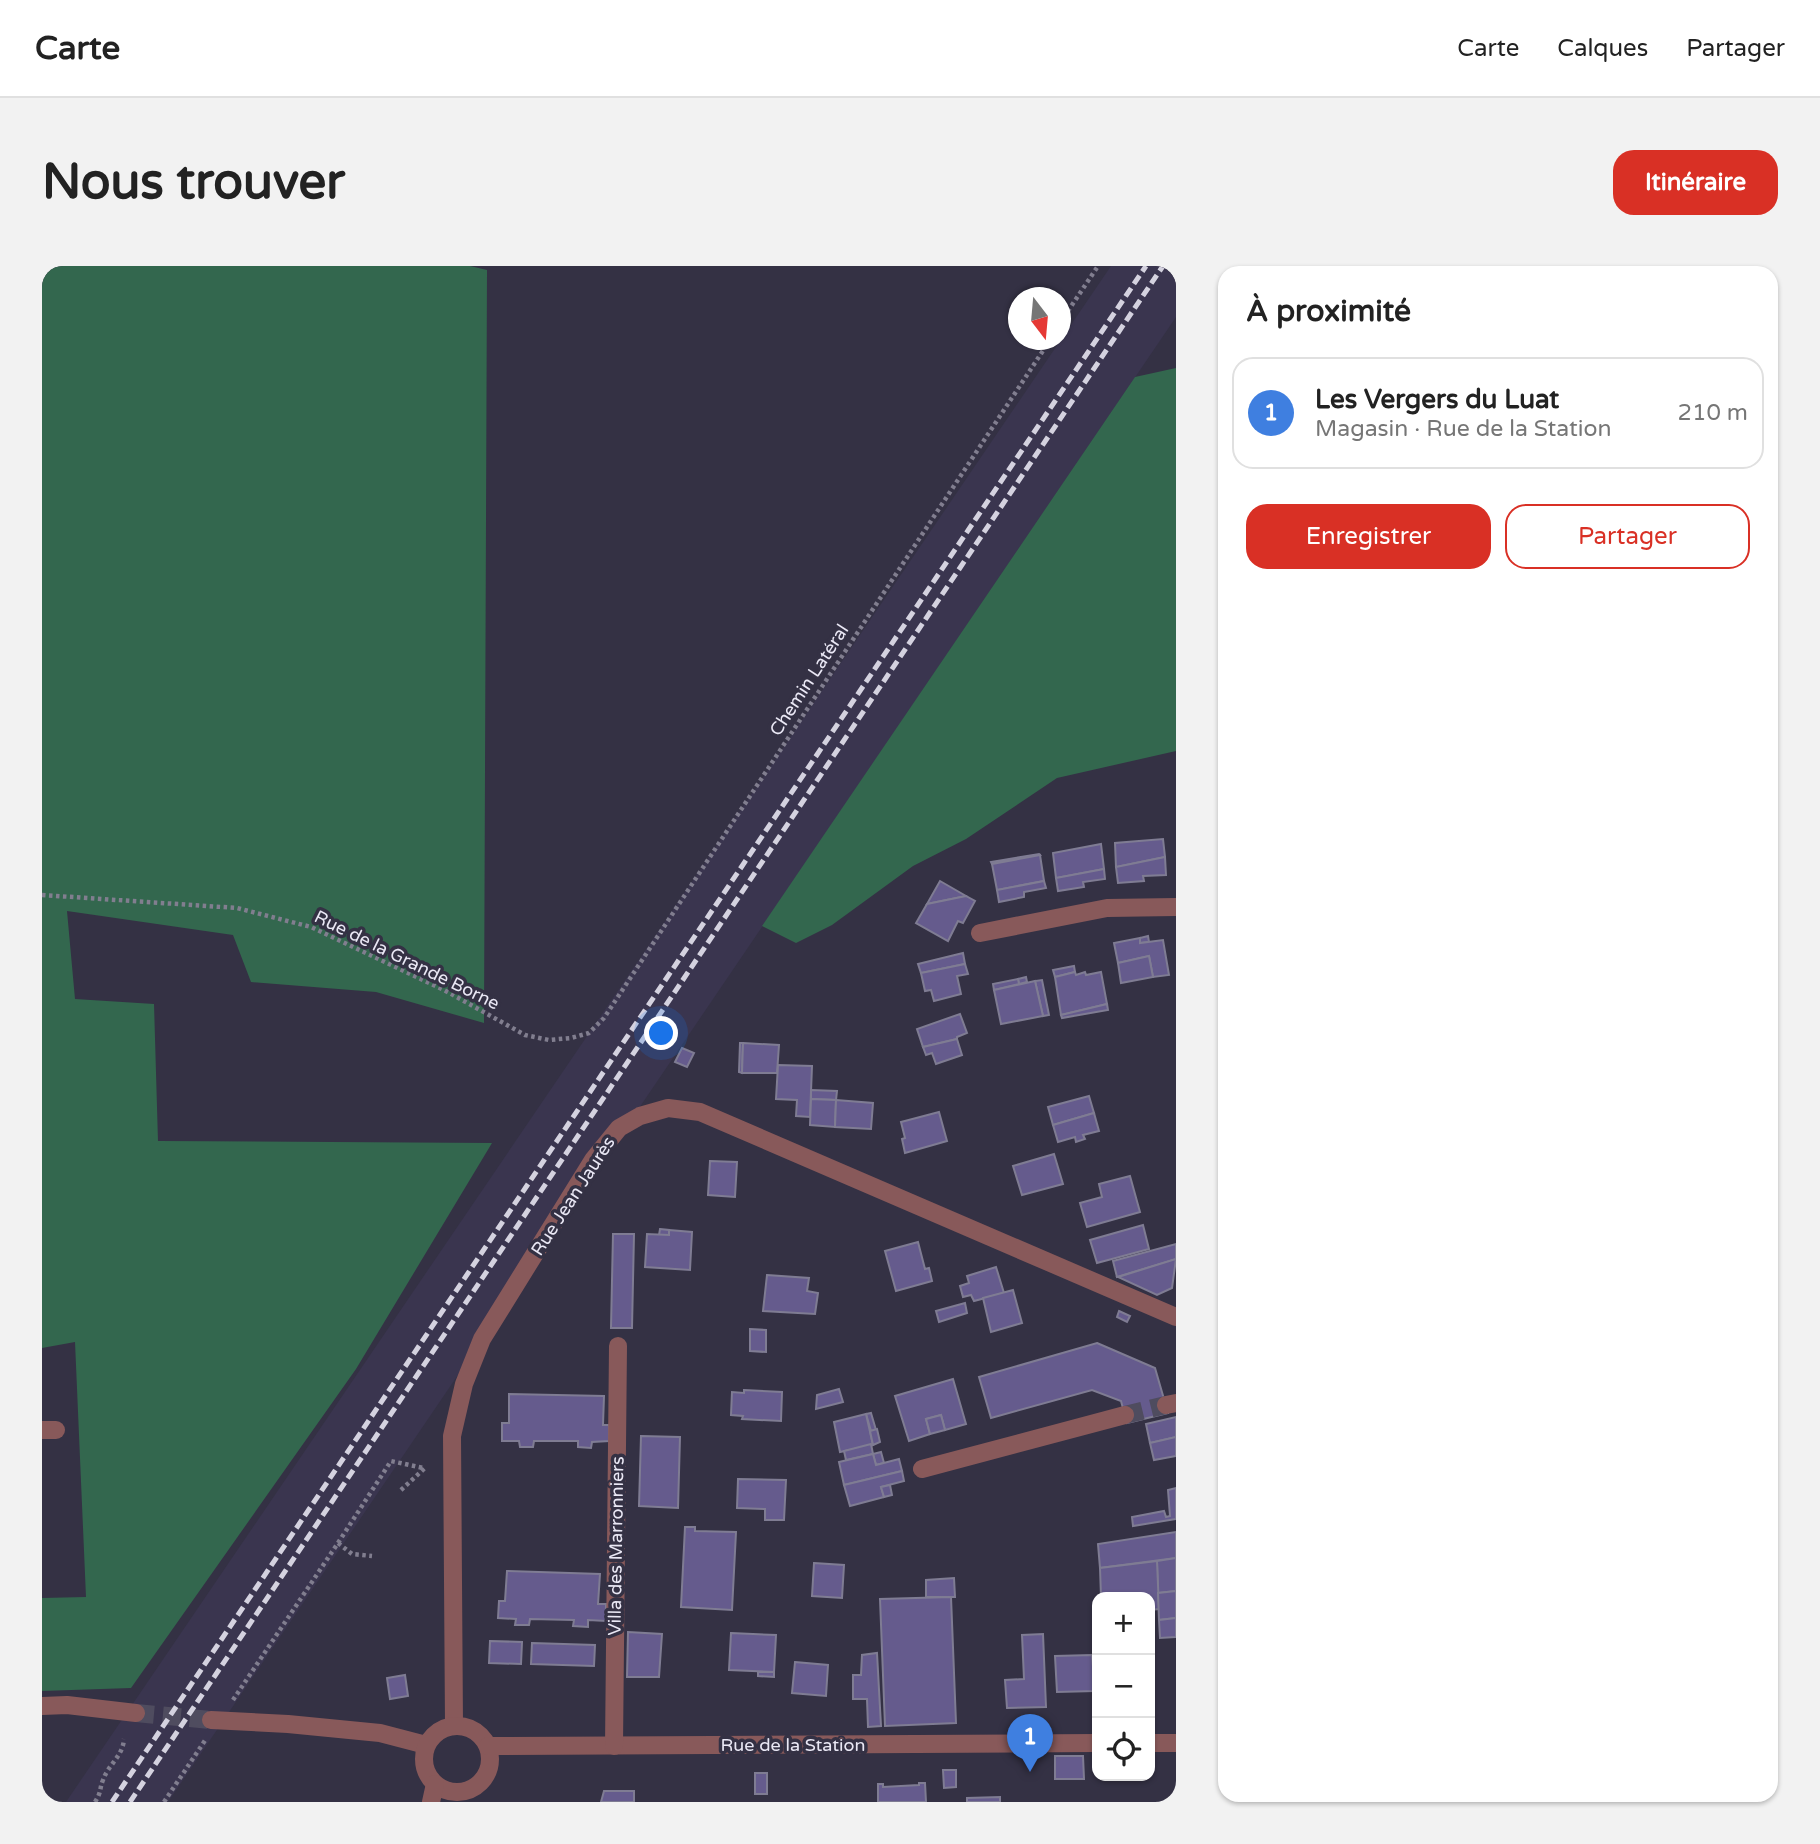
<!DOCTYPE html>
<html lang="fr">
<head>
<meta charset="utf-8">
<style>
	:root { --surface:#fff; --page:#f2f2f2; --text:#222; --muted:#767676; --line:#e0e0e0; --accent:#d93025 }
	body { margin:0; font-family:"Varela Round",sans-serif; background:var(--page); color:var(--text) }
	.controls { position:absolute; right:21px; bottom:21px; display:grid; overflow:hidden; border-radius:14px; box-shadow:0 2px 5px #0004 }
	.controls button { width:63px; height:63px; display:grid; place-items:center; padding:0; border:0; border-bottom:2px solid var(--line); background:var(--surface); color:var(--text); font:35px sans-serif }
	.compass { position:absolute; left:966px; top:21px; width:63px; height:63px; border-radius:50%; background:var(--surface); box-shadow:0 2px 5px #0004; rotate:164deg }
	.you { position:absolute; left:620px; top:768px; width:24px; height:24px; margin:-18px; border:5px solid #fff; border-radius:50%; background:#1a73e8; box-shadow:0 0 0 10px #1a73e833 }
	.badge { display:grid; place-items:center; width:46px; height:46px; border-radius:50%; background:var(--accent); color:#fff; font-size:23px; font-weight:700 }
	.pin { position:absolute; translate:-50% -58px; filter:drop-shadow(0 2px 4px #0008) }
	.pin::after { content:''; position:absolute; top:37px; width:24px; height:21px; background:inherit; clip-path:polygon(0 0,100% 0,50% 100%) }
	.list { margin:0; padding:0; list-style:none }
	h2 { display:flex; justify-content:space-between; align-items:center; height:91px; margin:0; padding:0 28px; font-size:30px }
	h2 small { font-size:23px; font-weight:400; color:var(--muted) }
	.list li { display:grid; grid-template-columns:46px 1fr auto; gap:21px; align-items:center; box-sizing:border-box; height:112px; margin:0 14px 14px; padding:0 14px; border:2px solid var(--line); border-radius:21px }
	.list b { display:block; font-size:26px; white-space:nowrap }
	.list p { margin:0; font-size:23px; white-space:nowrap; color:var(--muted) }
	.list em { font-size:23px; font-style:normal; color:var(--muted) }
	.actions { display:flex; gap:14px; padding:21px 28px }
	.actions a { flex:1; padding:16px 0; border:2px solid var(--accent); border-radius:21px; text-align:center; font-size:24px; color:var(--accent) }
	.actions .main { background:var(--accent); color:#fff }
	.icon { flex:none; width:38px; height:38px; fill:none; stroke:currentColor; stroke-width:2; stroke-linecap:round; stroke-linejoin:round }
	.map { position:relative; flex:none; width:1134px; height:1536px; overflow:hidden; border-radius:21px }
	header { display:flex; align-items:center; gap:42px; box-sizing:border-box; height:98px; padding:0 35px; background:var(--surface); border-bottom:2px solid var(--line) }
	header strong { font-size:33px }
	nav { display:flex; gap:38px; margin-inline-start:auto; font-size:24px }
	.intro { display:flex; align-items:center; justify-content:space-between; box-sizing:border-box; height:168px; padding:0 42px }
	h1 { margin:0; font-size:49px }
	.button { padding:18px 32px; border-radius:21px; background:var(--accent); color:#fff; font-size:24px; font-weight:700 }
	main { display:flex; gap:42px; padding:0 42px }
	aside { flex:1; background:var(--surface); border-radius:21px; box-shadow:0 2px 5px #0004 }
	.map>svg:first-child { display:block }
	.built { fill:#3a354f }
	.green { fill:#33674e }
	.building { fill:#655b8d; stroke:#7f7c93; stroke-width:2 }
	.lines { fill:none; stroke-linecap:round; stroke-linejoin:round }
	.minor-tunnel { stroke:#4f4c5f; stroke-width:18; stroke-dasharray:18 9; stroke-linecap:butt }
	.path { stroke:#817e8f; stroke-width:4.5; stroke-dasharray:3.5 3.5; stroke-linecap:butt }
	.minor { stroke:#88595a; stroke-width:18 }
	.rail { stroke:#d4d2df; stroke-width:5; stroke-dasharray:10 5; stroke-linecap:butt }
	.labels { text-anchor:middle; stroke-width:7; stroke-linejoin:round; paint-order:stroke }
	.street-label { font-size:18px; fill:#eae8f5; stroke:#343144 }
</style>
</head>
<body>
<header>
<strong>Carte</strong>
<nav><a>Carte</a><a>Calques</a><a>Partager</a></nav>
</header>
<div class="intro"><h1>Nous trouver</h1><a class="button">Itinéraire</a></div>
<main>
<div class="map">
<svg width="1134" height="1536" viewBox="0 0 1134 1536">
	<rect width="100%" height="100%" fill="#343144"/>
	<path class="built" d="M1069,0H1134V51L126,1536H24Z"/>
	<g class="green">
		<path d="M0,0H428L445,4L442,757L334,726L209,716L191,669L25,645L33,733L112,738L116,875L450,877L314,1103L89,1422L0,1425V1332L44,1331L33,1076L0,1082Z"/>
		<path d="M1134,102V485L1015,512L924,573L871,600L790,659L754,677L720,660L1093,111Z"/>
	</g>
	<g class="building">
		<path d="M1121,573L1123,591L1074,601L1073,577Z"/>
		<path d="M1059,578L1062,603L1014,612L1011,587Z"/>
		<path d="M997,588L998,589L950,598L949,596Z"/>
		<path d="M998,589L1002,615L955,624L950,598Z"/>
		<path d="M1123,591L1124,609L1101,610L1102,615L1076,617L1074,601Z"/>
		<path d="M1062,603L1063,613L1041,616L1042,621L1016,625L1014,612Z"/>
		<path d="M898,615L924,630L885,638Z"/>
		<path d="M1002,615L1004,622L982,626V631L957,636L955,624Z"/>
		<path d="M924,630L933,635L921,657L916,655L906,675L874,657L885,638Z"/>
		<path d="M1106,670L1107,676L1098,677V672Z"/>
		<path d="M1098,672V677L1121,674L1127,709L1111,711L1107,690L1076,697L1072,677Z"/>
		<path d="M921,687L923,698L879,707L876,698Z"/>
		<path d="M1107,690L1111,711L1079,717L1076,697Z"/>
		<path d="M923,698L926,708L915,710L919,728L892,735L889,724L883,725L879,707Z"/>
		<path d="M1032,700L1033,706L1013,711L1011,704Z"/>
		<path d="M1033,706L1034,709L1043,706L1044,709L1059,706L1065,738L1019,749L1013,711Z"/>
		<path d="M984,711L985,716L977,718L976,713Z"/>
		<path d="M976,713L977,718L952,724L951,718Z"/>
		<path d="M1000,714L1007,749L1001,750L993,715Z"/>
		<path d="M993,715L1001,750L959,758L952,724Z"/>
		<path d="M1065,738L1066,744L1020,752L1019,749Z"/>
		<path d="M918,748L925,767L915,771V773L881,781L875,763Z"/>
		<path d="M915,773L920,789L894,798L890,787L884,789L881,781Z"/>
		<path d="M698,777H701L700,807L697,806Z"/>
		<path d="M701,777L737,779L735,807H700Z"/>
		<path d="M640,782L652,787L645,801L633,796Z"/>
		<path d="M736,799L770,800L768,851L754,850L755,834L734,833Z"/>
		<path d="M769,824L795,825L794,834L769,833Z"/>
		<path d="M1047,830L1052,847L1011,859L1006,841Z"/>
		<path d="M769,833L794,834L793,861L768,859Z"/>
		<path d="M794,834L831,837L829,863L793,861Z"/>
		<path d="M897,846L905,875L863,887L860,873L863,872L859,856Z"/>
		<path d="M1052,847L1057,865L1041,869L1043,873L1034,876L1033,871L1016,876L1011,859Z"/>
		<path d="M1012,888L1021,918L980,929L971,900Z"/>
		<path d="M668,895L695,896L693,931L666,929Z"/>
		<path d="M1088,910L1098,946L1045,961L1038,937L1060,931L1057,918Z"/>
		<path d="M1101,959L1107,983L1055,997L1048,974Z"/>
		<path d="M618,963L627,964V969H617Z"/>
		<path d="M627,964L650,966L648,1004L603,1001L605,968L627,969Z"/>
		<path d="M571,968H592L590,1062H569Z"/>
		<path d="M876,976L883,1003L887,1002L890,1015L854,1025L843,985Z"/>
		<path d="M1134,978V993L1075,1011L1071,995Z"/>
		<path d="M1134,993L1130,1022L1115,1029L1076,1011Z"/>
		<path d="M954,1001L962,1027L932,1035L929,1029L921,1031L918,1020L927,1017L925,1010Z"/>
		<path d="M725,1009L767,1012L765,1025L776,1027L773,1048L721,1045Z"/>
		<path d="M971,1024L980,1057L949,1066L941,1032Z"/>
		<path d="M923,1037L925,1047L897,1056L894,1045Z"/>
		<path d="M1077,1045L1088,1050L1085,1056L1075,1051Z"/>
		<path d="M708,1063L724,1064V1086L708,1085Z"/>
		<path d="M1055,1077L1113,1102L1126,1147L1085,1157L1079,1135L1050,1124L949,1152L937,1111Z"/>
		<path d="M911,1113L924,1158L903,1164L899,1149L884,1153L888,1168L867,1175L853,1130Z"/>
		<path d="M797,1123L801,1136L774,1143L775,1129Z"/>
		<path d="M702,1124L740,1126L739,1155L700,1153L701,1150L689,1149L690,1126L702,1127Z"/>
		<path d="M467,1128L562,1130L561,1159H567V1175L550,1176L549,1182L536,1181V1175H492L491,1181H478L477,1175H460V1157H467Z"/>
		<path d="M829,1147L834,1164L829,1165L824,1148Z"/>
		<path d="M824,1148L831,1179L798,1186L792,1156Z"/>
		<path d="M899,1149L903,1164L888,1168L884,1153Z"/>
		<path d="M1134,1151V1171L1108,1177L1104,1158Z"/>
		<path d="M835,1163L838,1176L831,1179L828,1165Z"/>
		<path d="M599,1170L638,1171L636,1242L597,1240Z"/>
		<path d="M1134,1171V1190L1112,1194L1108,1177Z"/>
		<path d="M829,1178L831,1188L804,1194L802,1185Z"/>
		<path d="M839,1186L842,1197L834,1199L831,1188Z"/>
		<path d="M831,1188L834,1199L857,1193L860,1205L802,1219L797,1196Z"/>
		<path d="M860,1205L862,1215L839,1221L842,1231L808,1240L802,1219Z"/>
		<path d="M696,1213L744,1214L742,1254H723V1243L695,1242Z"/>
		<path d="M848,1219L850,1229L842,1231L839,1221Z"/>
		<path d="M1134,1222V1253L1091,1260L1090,1251L1122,1245L1124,1251L1128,1250L1126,1224Z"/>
		<path d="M643,1261H653V1265L694,1266L690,1344L639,1341Z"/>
		<path d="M1134,1266V1292L1058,1302L1056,1278Z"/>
		<path d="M1134,1292V1325L1116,1327L1115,1295Z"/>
		<path d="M1115,1295L1117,1343L1108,1344V1331H1059L1058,1302Z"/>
		<path d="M772,1297L802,1299L800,1332L770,1330Z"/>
		<path d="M465,1305L558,1308L556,1338H564V1355L546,1354V1361L531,1360L532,1354L488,1353L487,1359H473L474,1353L456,1352L457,1335H463Z"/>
		<path d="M912,1312L913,1331H884V1314Z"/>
		<path d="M1134,1325V1352L1117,1354L1116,1327Z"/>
		<path d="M909,1331L914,1457L843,1460L838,1333Z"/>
		<path d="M1134,1352V1371L1118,1372L1117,1354Z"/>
		<path d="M586,1366L620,1368L617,1411H585Z"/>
		<path d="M689,1367L734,1369L732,1406L687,1404Z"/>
		<path d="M1001,1368L1004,1441L965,1442L963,1414L982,1413L980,1369Z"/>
		<path d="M448,1375L480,1376L479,1398L447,1397Z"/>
		<path d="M490,1377L553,1379L552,1400L489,1398Z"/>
		<path d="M835,1387L839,1460L826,1461L825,1433H811V1409H819L820,1389Z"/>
		<path d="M1050,1389L1053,1425L1015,1426L1013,1390Z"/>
		<path d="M753,1396L786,1399L784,1430L750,1427Z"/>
		<path d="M716,1406H732V1411L716,1410Z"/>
		<path d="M363,1409L366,1430L348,1433L345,1412Z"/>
		<path d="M1013,1490H1041L1042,1513H1013Z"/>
		<path d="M901,1504H914V1521L902,1522Z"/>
		<rect x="713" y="1507" width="12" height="21"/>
		<path d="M877,1517H883L884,1536H836V1518H841V1521L877,1519Z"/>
		<path d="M562,1525H592V1536H559Z"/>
		<path d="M958,1531V1536H925V1532Z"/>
	</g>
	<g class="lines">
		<g class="minor-tunnel">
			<path d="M1083,1149L1124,1139"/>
			<path d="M94,1447L169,1454"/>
		</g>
		<g class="path">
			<path d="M1018,57L1056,0"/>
			<path d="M0,629L195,642L269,661L402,724L483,769L507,774L529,772L547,767L562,752L1008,74"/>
			<path d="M359,1224L383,1202"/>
			<path d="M296,1277L349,1195L381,1202"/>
			<path d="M191,1434L296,1277L310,1288L330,1290"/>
			<path d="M53,1536C60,1525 57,1524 61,1514C66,1499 81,1490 82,1473"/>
			<path d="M122,1536L164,1473"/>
		</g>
		<g class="minor">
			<path d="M938,667L1065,642L1134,641"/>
			<path d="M1124,1139L1134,1137"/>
			<path d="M0,1164H14"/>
			<path d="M880,1203L1083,1149"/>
			<path d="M0,1440L25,1439L94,1447"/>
			<path d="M169,1454L246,1458L338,1467L384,1479"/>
			<path d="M412,1459L410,1170L422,1118L440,1073L551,894L577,862L598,850L626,842L658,846L1134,1051"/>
			<circle cx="415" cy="1493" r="33"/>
			<path d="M1108,1477H1134"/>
			<path d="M446,1480L1055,1477"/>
			<path d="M572,1480L576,1080"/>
			<path d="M389,1536L393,1518"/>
		</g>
		<g class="rail">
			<path d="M70,1536L1104,0"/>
			<path d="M88,1536L1121,0"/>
		</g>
	</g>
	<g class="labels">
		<g class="street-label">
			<text transform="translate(767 414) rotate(-57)" y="6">Chemin Latéral</text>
			<text transform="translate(365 694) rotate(26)" y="6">Rue de la Grande Borne</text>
			<text transform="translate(531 930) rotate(-57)" y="6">Rue Jean Jaurès</text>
			<text transform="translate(574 1280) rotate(-89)" y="6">Villa des Marronniers</text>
			<text x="751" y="1485">Rue de la Station</text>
		</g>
	</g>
</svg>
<div class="controls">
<button>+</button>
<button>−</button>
<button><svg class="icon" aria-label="locate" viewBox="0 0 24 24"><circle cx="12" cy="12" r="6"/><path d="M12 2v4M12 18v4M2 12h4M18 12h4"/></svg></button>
</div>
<svg class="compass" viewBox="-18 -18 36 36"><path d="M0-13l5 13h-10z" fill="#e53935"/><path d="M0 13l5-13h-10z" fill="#767676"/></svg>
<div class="you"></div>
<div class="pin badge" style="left:988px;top:1506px;background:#3f7fe0">1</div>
</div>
<aside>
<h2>À proximité<small></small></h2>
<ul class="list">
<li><span class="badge" style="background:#3f7fe0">1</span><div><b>Les Vergers du Luat</b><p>Magasin · Rue de la Station</p></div><em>210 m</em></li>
</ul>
<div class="actions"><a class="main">Enregistrer</a><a>Partager</a></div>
</aside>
</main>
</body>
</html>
